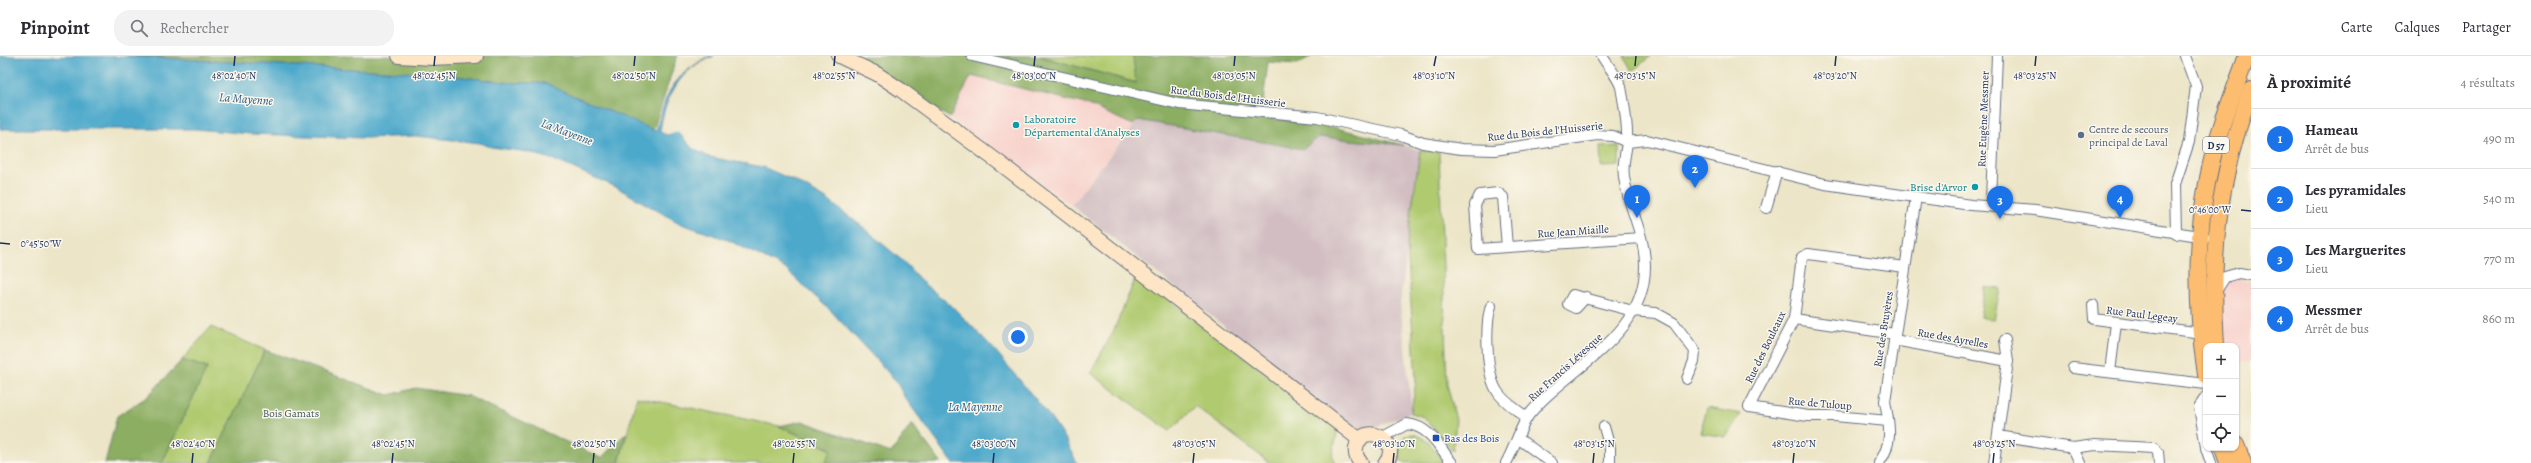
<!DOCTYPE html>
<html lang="fr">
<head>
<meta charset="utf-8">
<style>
	:root { --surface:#fff; --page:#f2f2f3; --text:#2b2b33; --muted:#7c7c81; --line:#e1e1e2; --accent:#1a73e8 }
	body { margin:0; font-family:Alegreya,serif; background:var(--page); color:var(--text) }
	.controls { position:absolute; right:12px; bottom:12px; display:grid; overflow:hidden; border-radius:8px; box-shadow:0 1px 3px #0004 }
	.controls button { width:36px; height:36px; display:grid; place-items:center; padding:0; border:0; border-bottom:1px solid var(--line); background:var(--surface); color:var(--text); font:20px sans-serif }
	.you { position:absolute; left:1018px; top:281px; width:14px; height:14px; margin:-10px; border:3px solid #fff; border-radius:50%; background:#1a73e8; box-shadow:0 0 0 6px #1a73e833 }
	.badge { display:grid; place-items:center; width:26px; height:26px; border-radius:50%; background:var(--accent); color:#fff; font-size:13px; font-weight:700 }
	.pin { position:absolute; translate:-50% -33px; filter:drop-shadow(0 1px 2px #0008) }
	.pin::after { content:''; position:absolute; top:21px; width:14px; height:12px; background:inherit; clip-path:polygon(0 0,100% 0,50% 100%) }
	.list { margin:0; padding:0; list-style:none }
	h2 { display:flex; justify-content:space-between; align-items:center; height:52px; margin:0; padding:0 16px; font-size:17px }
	h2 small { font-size:13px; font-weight:400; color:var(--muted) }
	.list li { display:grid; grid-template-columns:26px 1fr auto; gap:12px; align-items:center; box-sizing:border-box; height:60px; padding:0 16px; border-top:1px solid var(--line) }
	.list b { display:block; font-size:15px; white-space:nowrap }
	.list p { margin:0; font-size:13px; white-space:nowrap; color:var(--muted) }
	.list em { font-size:13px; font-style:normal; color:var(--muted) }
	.icon { flex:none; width:22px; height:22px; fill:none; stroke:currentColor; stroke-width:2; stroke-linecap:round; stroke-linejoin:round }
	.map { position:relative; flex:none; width:2251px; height:407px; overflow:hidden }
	header { display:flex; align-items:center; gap:24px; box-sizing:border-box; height:56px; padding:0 20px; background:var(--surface); border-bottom:1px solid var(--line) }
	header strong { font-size:19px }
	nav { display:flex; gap:22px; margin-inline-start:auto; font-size:14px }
	.search { width:280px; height:36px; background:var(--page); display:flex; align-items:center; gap:10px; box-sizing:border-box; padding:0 14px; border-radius:16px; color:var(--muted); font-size:15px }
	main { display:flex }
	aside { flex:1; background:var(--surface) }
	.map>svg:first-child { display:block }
	.built { fill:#f7d0ca }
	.industrial { fill:#d2bec2 }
	.green { fill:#b0ca6f; stroke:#667c66 }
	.forest { fill:#8cae62; stroke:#546e60 }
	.water { fill:#4da9cb; stroke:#346c94 }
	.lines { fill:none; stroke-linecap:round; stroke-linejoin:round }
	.minor-casing { stroke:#646f83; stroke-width:12 }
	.secondary-casing { stroke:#646f83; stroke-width:16 }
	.primary-casing { stroke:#646f83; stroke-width:18 }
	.minor { stroke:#fff; stroke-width:10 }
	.secondary { stroke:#fee5c5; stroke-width:14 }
	.primary { stroke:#fcbd6f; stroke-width:16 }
	.ticks { fill:none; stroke:#1b2f5e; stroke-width:1.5 }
	.culture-dot { fill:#0f9aa8; stroke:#fbf7ec; stroke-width:1.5 }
	.service-dot { fill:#5c6f8a; stroke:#fbf7ec; stroke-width:1.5 }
	.transit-dot { fill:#1a4fb4; stroke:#fbf7ec; stroke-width:1.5 }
	.labels { text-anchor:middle; stroke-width:3; stroke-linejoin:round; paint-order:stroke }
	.shield { fill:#fbf7ec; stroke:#5e6b89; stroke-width:1 }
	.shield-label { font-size:10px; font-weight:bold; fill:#1b2f5e }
	.street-label { font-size:11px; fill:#1b2f5e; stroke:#fbf7ec }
	.culture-label { font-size:11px; fill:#0d838f; stroke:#fbf7ec; text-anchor:start }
	.service-label { font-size:11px; fill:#4e5e75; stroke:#fbf7ec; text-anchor:start }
	.park-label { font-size:11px; fill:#405662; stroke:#fbf7ec }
	.transit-label { font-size:11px; fill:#164399; stroke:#fbf7ec; text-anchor:start }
	.water-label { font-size:12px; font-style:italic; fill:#2c5a84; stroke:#fbf7ec }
	.ticks-label { font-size:10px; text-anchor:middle; fill:#1b2f5e; stroke:#fbf7ec; stroke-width:3; stroke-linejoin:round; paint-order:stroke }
</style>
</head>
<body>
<header>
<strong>Pinpoint</strong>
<div class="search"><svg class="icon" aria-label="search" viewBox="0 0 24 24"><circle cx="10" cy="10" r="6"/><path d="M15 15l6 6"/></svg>Rechercher</div>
<nav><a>Carte</a><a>Calques</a><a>Partager</a></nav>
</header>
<main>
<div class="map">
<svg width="2251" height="407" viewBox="0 0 2251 407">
	<rect width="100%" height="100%" fill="#fbf7ec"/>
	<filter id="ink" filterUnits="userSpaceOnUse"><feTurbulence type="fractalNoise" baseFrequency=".025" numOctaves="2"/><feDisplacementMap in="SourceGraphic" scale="8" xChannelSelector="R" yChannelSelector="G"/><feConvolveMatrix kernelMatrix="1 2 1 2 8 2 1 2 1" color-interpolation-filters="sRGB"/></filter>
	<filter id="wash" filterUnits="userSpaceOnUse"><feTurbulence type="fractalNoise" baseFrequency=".012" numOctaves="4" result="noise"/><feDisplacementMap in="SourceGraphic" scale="16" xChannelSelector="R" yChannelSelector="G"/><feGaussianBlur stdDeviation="0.9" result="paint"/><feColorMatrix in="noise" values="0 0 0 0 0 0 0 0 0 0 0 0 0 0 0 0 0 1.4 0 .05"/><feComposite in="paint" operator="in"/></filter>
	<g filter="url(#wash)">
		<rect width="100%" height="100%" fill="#ece5c7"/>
		<g class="built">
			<path d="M971,19L1089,49L1133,69L1071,149L950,62Z"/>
			<path d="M2238,222L2251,226V306L2236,308V290H2222L2220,241L2228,224Z"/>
		</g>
		<path class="industrial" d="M1138,64L1303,93L1319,81L1403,89L1420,94L1400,247L1412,356L1375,371L1353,372L1071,149Z"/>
		<g class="green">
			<path d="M1039,0H1133L1137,27Z"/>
			<path d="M1624,0H1651L1632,15Z"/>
			<path d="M1619,90V110L1601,111L1600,91Z"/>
			<path d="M1420,94L1439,96L1447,328L1456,364L1453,395L1424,361L1411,357L1416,325L1407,188Z"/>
			<path d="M1137,219L1338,372L1332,401L1336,407H1270L1195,350L1170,375L1090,317L1113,276Z"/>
			<path d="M1985,231L2000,233L1994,264L1980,261Z"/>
			<path d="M211,271L265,294L211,407H162L207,312L182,304Z"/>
			<path d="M637,341L779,370L831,394L891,397L912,368L941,407H619Z"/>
			<path d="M1707,352L1741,358L1726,381L1700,377Z"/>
			<path d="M1411,378C1427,380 1436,395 1445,407H1403L1399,401L1398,389L1405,380Z"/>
		</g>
		<g class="forest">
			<path d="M127,0H677L653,75L544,27H512L437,18Z"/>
			<path d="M852,0H1039L1136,27L1133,0H1312L1297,8L1268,6L1261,62L1321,68L1403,89L1319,81L1303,93L1138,64L1133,69L1089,49L971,20L950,62Z"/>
			<path d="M265,294L389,339L416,332L468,340L601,402L626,377L619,407H211Z"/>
			<path d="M182,304L207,312L162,407H105L117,360L147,341Z"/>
			<path d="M802,365L891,397L912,368L941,407H825L831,393L779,370Z"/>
		</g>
		<path class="water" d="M0,0L142,1L437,18L512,27H544L656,75C665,45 667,28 695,9C702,4 706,0 714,0C680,11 664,43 660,76L667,79L678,76L692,92L709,101L763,111L795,125L825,142L863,171L905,207L924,228L953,251L994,293L1047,357L1066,385L1077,407H953L905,342L896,325L831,255L784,212L728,184L681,168L616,131L554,104L528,96L491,91L480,87L416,80L365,82L250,78L195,73H0Z"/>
	</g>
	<g filter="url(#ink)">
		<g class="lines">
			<g class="minor-casing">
				<g id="minor">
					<path d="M972,0L1179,48L1317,61L1401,79L1423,87L1461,93L1494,94L1597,79L1613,80L1627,86L1647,84L1825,128L1971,149L2035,154L2205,181"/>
					<path d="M1996,149L1991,144L1997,0"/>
					<path d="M1766,152L1777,115"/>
					<path d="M2176,178L2175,128L2189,86L2196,30L2185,0"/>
					<path d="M1507,191L1503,141L1498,137L1480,139L1475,149L1478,193L1641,182"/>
					<path d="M2216,235L2225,221L2239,217L2251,219"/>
					<path d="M1586,241L1576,252L1568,248L1573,239L1633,255L1656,257L1674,267L1695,295L1694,305L1687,323"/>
					<path d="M2093,249L2094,263L2202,277"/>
					<path d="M1491,250C1485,269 1486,318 1497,335C1503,346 1518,354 1527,362"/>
					<path d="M1794,263L1895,278"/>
					<path d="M1894,284L2008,305"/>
					<path d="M2073,312L2206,328"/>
					<path d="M2110,316L2116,267"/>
					<path d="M2206,341L2199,351L2206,391"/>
					<path d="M1888,365L1835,360H1808L1749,351L1794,263L1802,201L1808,198L1905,211"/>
					<path d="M1604,371L1610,392V407"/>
					<path d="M1998,380L2073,392L2080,407"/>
					<path d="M1383,381L1407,368C1429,370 1439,390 1452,407"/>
					<path d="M1519,383L1552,407"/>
					<path d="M2073,392L2095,389L2154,392L2158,396L2159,407"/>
					<path d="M2206,392L2211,407"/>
					<path d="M1506,407C1513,395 1521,370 1528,360C1567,311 1646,282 1645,209C1645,178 1628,151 1624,121C1622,104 1626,100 1627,85C1628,69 1624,47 1621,31C1618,21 1607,9 1602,0"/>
					<path d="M1879,407C1894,385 1889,369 1885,345L1916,141"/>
					<path d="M1994,407L2008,305L2005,284"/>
				</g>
			</g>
			<g class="secondary-casing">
				<g id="secondary">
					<path d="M399,0L432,2L476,0"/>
					<path d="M839,0L877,18L901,34L1001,108L1360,384"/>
					<path d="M1361,407C1357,403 1355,398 1356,392C1360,364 1405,384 1385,407"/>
				</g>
			</g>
			<g class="primary-casing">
				<g id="primary">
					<path d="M2216,290C2210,196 2218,123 2251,34"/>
					<path d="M2206,319C2196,253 2195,187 2208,122C2216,80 2232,40 2247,0"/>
					<path d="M2236,389L2243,407"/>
					<path d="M2223,392L2228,407"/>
				</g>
			</g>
			<use href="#minor" class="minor"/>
			<use href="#secondary" class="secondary"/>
			<use href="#primary" class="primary"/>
		</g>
	</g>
	<path class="ticks" d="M234,10L235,0M434,10L435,0M634,10L635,0M834,10L835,0M1034,10L1035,0M1234,10L1235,0M1434,10L1436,0M1635,10L1636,0M1835,10L1836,0M2035,10L2036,0M2241,154L2251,155M0,187L10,188M192,407L193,397M392,407L393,397M593,407L594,397M793,407L794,397M993,407L994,397M1193,407L1194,397M1393,407L1394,397M1593,407L1594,397M1793,407L1794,397M1993,407L1994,397"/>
	<g class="culture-dot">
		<circle cx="1016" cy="69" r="4"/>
		<circle cx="1975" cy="131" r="4"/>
	</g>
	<circle class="service-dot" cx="2081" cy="79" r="4"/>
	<rect class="transit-dot" x="1432" y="378" width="8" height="8" rx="2"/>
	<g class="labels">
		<rect class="shield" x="2203" y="81" width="26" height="16" rx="3"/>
		<g class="shield-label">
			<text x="2216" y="93">D 57</text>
		</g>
		<g class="street-label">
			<text transform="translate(1228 40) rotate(7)" y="4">Rue du Bois de l'Huisserie</text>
			<text transform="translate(1983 63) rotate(-88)" y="4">Rue Eugène Messmer</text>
			<text transform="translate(1545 75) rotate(-6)" y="4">Rue du Bois de l'Huisserie</text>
			<text transform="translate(1573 175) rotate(-4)" y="4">Rue Jean Miaille</text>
			<text transform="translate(2142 258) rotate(7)" y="4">Rue Paul Legeay</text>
			<text transform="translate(1883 273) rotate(-81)" y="4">Rue des Bruyères</text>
			<text transform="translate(1953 282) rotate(10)" y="4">Rue des Ayrelles</text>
			<text transform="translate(1765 291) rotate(-64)" y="4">Rue des Bouleaux</text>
			<text transform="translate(1565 311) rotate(-42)" y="4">Rue Francis Lévesque</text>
			<text transform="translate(1820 347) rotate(5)" y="4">Rue de Tuloup</text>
		</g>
		<g class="culture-label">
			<text x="1024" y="67">Laboratoire<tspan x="1024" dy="13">Départemental d'Analyses</tspan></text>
			<text x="1967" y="135" text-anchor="end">Brise d'Arvor</text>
		</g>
		<g class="service-label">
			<text x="2089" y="77">Centre de secours<tspan x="2089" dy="13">principal de Laval</tspan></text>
		</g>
		<g class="park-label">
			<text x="291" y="361">Bois Gamats</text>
		</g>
		<g class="transit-label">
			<text x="1444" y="386">Bas des Bois</text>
		</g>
		<g class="water-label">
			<text transform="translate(246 43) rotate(4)" y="4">La Mayenne</text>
			<text transform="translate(567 76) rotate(21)" y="4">La Mayenne</text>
			<text x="975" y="355">La Mayenne</text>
		</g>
	</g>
	<g class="ticks-label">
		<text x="234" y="23">48°02'40"N</text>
		<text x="434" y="23">48°02'45"N</text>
		<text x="634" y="23">48°02'50"N</text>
		<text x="834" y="23">48°02'55"N</text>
		<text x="1034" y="23">48°03'00"N</text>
		<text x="1234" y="23">48°03'05"N</text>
		<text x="1434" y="23">48°03'10"N</text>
		<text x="1635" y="23">48°03'15"N</text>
		<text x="1835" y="23">48°03'20"N</text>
		<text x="2035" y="23">48°03'25"N</text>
		<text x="2210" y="157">0°46'00"W</text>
		<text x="41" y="191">0°45'50"W</text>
		<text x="193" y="391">48°02'40"N</text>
		<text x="393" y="391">48°02'45"N</text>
		<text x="594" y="391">48°02'50"N</text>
		<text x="794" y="391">48°02'55"N</text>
		<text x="994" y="391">48°03'00"N</text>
		<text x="1194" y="391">48°03'05"N</text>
		<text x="1394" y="391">48°03'10"N</text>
		<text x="1594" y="391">48°03'15"N</text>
		<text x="1794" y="391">48°03'20"N</text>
		<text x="1994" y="391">48°03'25"N</text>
	</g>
</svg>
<div class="controls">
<button>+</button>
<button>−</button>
<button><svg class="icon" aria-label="locate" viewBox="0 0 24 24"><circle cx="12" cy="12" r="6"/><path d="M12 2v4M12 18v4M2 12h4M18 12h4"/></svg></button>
</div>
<div class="you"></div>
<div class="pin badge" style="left:1637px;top:162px">1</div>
<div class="pin badge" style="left:1695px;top:132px">2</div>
<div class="pin badge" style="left:2000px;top:163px">3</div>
<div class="pin badge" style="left:2120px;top:162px">4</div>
</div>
<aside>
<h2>À proximité<small>4 résultats</small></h2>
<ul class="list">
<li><span class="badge">1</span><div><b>Hameau</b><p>Arrêt de bus</p></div><em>490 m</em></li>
<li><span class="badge">2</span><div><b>Les pyramidales</b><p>Lieu</p></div><em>540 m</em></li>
<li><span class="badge">3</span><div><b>Les Marguerites</b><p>Lieu</p></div><em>770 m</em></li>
<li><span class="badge">4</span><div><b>Messmer</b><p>Arrêt de bus</p></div><em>860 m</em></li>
</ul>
</aside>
</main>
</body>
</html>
